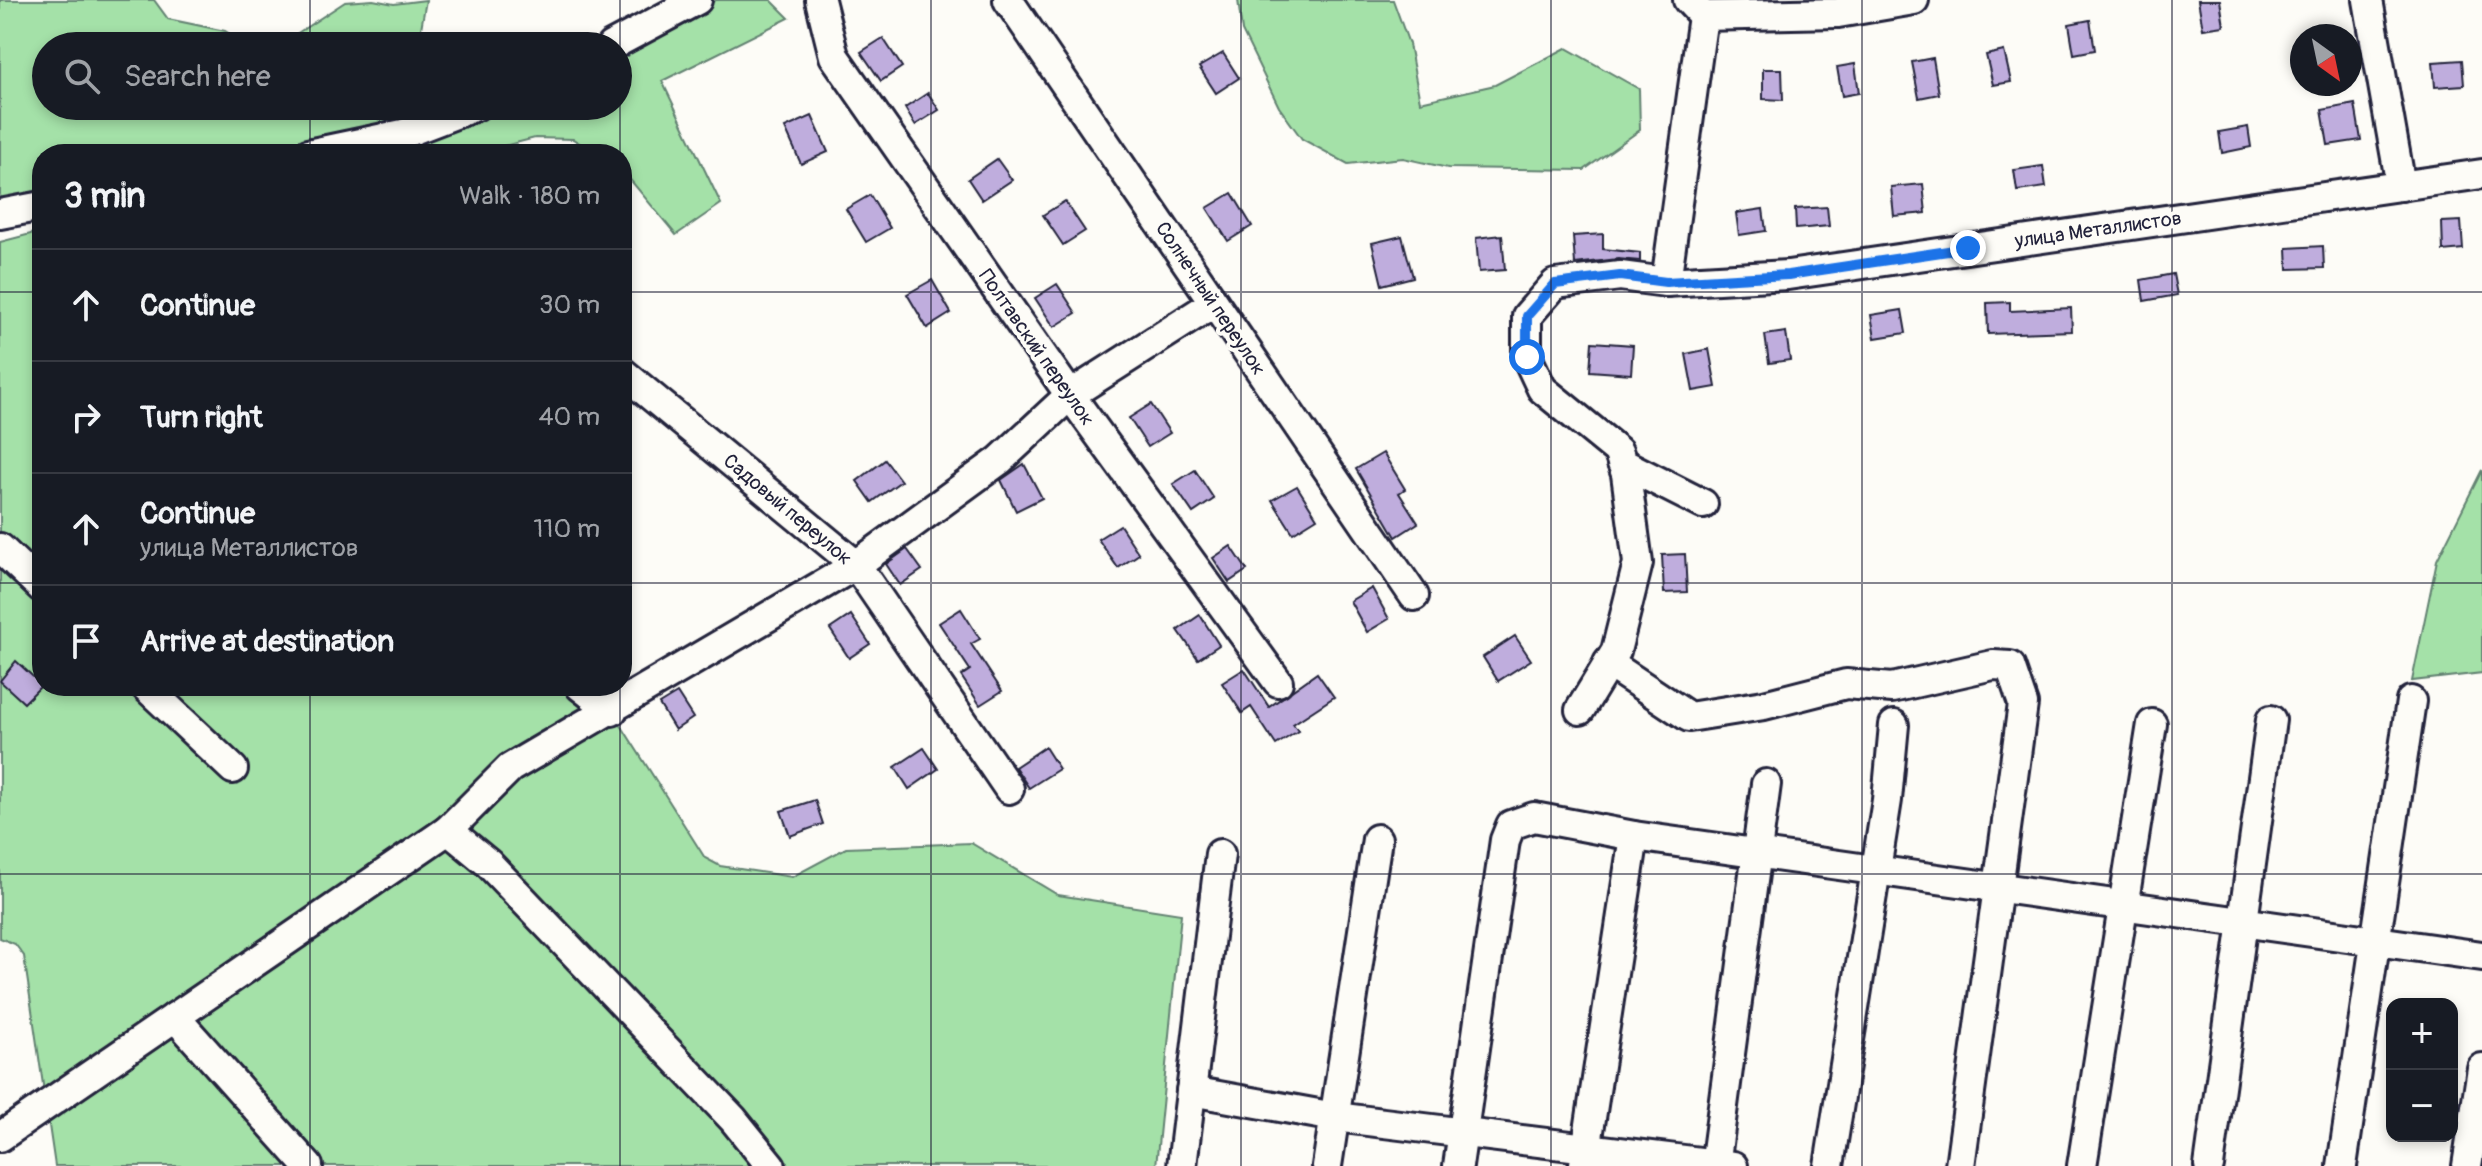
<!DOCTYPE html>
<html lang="en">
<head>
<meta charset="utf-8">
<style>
	:root { --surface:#171b24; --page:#242831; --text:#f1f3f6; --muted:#9ea1a6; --line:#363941 }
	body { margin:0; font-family:Pangolin,sans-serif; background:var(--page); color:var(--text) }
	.controls { position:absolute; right:24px; bottom:24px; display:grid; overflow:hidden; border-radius:16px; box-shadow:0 4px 12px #0003 }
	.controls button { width:72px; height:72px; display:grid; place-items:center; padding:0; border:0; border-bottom:2px solid var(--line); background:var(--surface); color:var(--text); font:40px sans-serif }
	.compass { position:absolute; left:2290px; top:24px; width:72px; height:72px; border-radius:50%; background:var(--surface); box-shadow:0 4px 12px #0003; rotate:147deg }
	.stop { position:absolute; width:24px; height:24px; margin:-18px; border:6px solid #1a73e8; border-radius:50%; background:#fff }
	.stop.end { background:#1a73e8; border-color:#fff; box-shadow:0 2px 8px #0008 }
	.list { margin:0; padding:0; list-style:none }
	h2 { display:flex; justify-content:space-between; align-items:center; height:104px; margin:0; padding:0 32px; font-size:34px }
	h2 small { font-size:26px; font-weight:400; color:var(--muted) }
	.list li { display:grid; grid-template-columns:52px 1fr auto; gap:24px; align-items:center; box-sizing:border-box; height:112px; padding:0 32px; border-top:2px solid var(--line) }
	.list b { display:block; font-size:30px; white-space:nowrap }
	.list p { margin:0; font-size:26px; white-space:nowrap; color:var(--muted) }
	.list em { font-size:26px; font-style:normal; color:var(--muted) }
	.icon { flex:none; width:44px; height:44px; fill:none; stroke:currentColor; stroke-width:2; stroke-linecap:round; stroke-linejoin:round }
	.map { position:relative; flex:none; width:2482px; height:1166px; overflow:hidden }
	.search { position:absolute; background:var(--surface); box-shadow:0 4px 12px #0003; left:32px; top:32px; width:600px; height:88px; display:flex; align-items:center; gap:20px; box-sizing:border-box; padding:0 28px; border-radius:44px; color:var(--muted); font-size:30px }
	.panel { position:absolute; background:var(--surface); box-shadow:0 4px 12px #0003; left:32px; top:144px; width:600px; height:552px; border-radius:32px }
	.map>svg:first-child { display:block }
	.green { fill:#a4e1a8; stroke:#638272; stroke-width:2 }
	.building { fill:#bfaddd; stroke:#22223b; stroke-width:2 }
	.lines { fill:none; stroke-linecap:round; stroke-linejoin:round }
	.minor-casing { stroke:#22223b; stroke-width:34 }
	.minor { stroke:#fdfcf7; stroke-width:28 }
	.route { stroke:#1a73e8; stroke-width:10 }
	.grid { fill:none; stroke:#22223b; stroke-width:2; stroke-opacity:0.55 }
	.labels { text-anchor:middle; stroke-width:8; stroke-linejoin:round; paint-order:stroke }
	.street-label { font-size:20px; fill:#22223b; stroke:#fdfcf7 }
</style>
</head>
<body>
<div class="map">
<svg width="2482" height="1166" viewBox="0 0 2482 1166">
	<rect width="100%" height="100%" fill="#fdfcf7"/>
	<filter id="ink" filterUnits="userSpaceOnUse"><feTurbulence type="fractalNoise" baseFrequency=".0125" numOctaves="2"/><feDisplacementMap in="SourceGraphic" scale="16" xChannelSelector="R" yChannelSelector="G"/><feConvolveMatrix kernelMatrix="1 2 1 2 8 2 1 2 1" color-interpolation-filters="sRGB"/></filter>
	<g filter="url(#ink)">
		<g class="green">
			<path d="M0,0H154L168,19L225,31L249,46H46V106H408L403,134L311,154H42V212L0,221Z"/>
			<path d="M373,0L394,4L426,0L418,46H278L345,2Z"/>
			<path d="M716,0H771L789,18L662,81L721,204L676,235L622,170V154H597L573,139L535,138L473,154H432L413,139L504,106H618V53Z"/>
			<path d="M1238,0H1393L1409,44L1420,102L1495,85L1566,48L1639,89L1640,130L1584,170L1448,168L1403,158L1348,164L1302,139L1279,107L1242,31Z"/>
			<path d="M42,231V686H580L612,711L705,858L720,866L792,877L846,848L971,843L1058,895L1181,914L1156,1166H55L24,956L15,944L0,938V242Z"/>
			<path d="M2482,470V673L2412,681L2437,560Z"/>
		</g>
		<g class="building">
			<path d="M2198,0H2220L2224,26L2203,29Z"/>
			<path d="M2090,20L2095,50L2074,54L2069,24Z"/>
			<path d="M883,38L902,67L881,81L861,52Z"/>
			<path d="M2004,51L2011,82L1993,85L1986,55Z"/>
			<path d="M1223,53L1239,78L1216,93L1199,67Z"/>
			<path d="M1933,58L1939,94L1919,98L1912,62Z"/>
			<path d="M2462,60L2464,85L2435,87L2433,62Z"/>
			<path d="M1855,64L1859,93L1842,96L1837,67Z"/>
			<path d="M1763,69H1782L1783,100L1763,99Z"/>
			<path d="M928,93L939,110L915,125L905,108Z"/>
			<path d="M2355,104L2361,140L2328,145L2322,110Z"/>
			<path d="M812,116L828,152L801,164L785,128Z"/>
			<path d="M2248,127L2251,147L2222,153L2219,132Z"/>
			<path d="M997,159L1012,180L982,200L968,179Z"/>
			<path d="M2043,166L2046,187L2017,191L2014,170Z"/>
			<path d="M1923,184L1926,213L1894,216L1891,187Z"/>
			<path d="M1232,193L1252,226L1228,241L1207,208Z"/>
			<path d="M870,195L890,228L866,242L846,209Z"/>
			<path d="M1065,201L1085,231L1063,245L1043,215Z"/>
			<path d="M1827,207L1829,226L1796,229L1795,209Z"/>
			<path d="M1763,209L1766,231L1739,235L1736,213Z"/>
			<path d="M2461,221L2463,249L2443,251L2442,222Z"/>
			<path d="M1603,234V249L1640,253V261L1618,259L1575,264L1573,236Z"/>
			<path d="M1502,235L1505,270L1479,272L1476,238Z"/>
			<path d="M1402,236L1413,277L1382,285L1372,243Z"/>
			<path d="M2323,246L2324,268L2288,269L2287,248Z"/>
			<path d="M2173,274L2177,295L2144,301L2141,280Z"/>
			<path d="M932,280L951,313L927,328L907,294Z"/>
			<path d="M1057,284L1076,313L1054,327L1035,298Z"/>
			<path d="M2010,302V311L2071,308L2072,331L1988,334L1987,303Z"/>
			<path d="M1902,310L1906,333L1875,338L1871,315Z"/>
			<path d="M1786,332L1790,360L1769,363L1765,335Z"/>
			<path d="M1592,342L1633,345L1631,374L1590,371Z"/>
			<path d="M1709,349L1716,387L1693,391L1686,354Z"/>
			<path d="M1151,404L1170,433L1148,447L1129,418Z"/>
			<path d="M1383,453L1405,489L1399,493L1418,523L1396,537L1356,469Z"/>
			<path d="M885,460L901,481L872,502L857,481Z"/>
			<path d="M1024,464L1042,498L1016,511L1001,480Z"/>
			<path d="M1195,470L1214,499L1193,513L1173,484Z"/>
			<path d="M1297,486L1317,518L1293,533L1272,500Z"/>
			<path d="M1120,525L1139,554L1118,568L1098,539Z"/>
			<path d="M1231,546L1247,570L1229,582L1213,558Z"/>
			<path d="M907,549L922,570L900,585L886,564Z"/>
			<path d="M1685,554L1687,592L1664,593L1662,555Z"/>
			<path d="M1372,588L1389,619L1367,632L1350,601Z"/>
			<path d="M961,609L980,639L971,644L1002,691L980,705L961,676L970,670L939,623Z"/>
			<path d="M851,615L870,644L849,658L830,629Z"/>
			<path d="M1200,615L1219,645L1198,659L1178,630Z"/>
			<path d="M1515,636L1531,660L1498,681L1483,657Z"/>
			<path d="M16,661L42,685L24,703L0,681Z"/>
			<path d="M1244,669L1269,707L1317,673L1334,697L1293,724L1298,731L1276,745L1251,707L1242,713L1222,683Z"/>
			<path d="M677,693L693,718L675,730L659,704Z"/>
			<path d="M1045,747L1059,769L1029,788L1015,767Z"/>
			<path d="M924,748L938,769L909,789L895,767Z"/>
			<path d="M815,800L823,824L790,836L781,811Z"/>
		</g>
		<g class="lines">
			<g class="minor-casing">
				<g id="minor">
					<path d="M820,0L834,56L1070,395L1278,682"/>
					<path d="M1008,0L1414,596"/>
					<path d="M1688,0L1703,16L1838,13L1914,0"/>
					<path d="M2368,0L2401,186"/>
					<path d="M611,46L697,0"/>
					<path d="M308,154L403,134L476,106"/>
					<path d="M0,214L42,206"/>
					<path d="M1666,282L1703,16"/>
					<path d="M622,372L856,565L1009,789"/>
					<path d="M1622,463L1703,504"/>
					<path d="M0,548L42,588"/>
					<path d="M1608,663L1689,717L1764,705L1846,684L1892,688L1993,665L2010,666L2023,704L1960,1166"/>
					<path d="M145,686L233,769"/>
					<path d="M580,686L612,711"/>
					<path d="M1580,710L1616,651L1638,563L1626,474L1618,451L1542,389L1527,357V316L1555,284L1620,276L1666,282L1788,275L2482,174"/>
					<path d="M448,830L510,768L856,565L1000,460L1070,395L1214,303"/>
					<path d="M175,1017L308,1166"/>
					<path d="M1191,1091L1335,1117L1733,1166"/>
					<path d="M0,1137L448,830L488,863L733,1119L771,1166"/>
					<path d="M1584,1164L1634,836"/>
					<path d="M1182,1166L1220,854"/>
					<path d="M1327,1166L1377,839"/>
					<path d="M1458,1166L1505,840L1511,825L1534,817L1634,836L2482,956"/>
					<path d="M1715,1166L1766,784"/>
					<path d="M1829,1166L1887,800L1894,725"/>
					<path d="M2082,1166L2152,724"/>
					<path d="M2209,1166L2271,720"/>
					<path d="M2342,1166L2411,701"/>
					<path d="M2467,1166L2482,1068"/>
				</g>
			</g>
			<use href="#minor" class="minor"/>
		</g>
	</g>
	<g class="lines" filter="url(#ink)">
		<path class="route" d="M1527,357V316L1555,284L1620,276L1666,282L1788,275L1968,248"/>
	</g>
	<path class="grid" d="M310,0V46M620,0V154M931,0V1166M1241,0V1166M1551,0V1166M1862,0V1166M2172,0V1166M310,106V154M0,292H42M622,292H2482M0,583H42M622,583H2482M310,686V1166M620,686V1166M0,874H2482"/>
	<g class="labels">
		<g class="street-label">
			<text transform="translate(2098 229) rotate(-8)" y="7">улица Металлистов</text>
			<text transform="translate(1211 298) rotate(56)" y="7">Солнечный переулок</text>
			<text transform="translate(1037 347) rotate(55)" y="7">Полтавский переулок</text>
			<text transform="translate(788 509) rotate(40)" y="7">Садовый переулок</text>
		</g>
	</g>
</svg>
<div class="controls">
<button>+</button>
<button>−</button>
</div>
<svg class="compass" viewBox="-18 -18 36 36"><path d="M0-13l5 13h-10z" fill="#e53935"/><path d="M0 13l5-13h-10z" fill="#9ea1a6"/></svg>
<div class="stop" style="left:1527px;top:357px"></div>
<div class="stop end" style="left:1968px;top:248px"></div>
<div class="search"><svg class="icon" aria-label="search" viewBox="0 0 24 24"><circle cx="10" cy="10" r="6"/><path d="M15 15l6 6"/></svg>Search here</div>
<section class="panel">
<h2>3 min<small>Walk · 180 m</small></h2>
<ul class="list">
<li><svg class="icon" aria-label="ahead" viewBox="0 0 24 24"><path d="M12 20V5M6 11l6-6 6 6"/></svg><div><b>Continue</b></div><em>30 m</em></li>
<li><svg class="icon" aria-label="right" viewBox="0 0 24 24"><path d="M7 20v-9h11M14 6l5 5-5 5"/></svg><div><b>Turn right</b></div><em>40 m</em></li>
<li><svg class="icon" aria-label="ahead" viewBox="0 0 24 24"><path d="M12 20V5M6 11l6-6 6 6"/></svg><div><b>Continue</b><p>улица Металлистов</p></div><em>110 m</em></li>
<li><svg class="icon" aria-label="arrive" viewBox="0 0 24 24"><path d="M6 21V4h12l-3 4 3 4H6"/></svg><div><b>Arrive at destination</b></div></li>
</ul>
</section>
</div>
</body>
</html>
